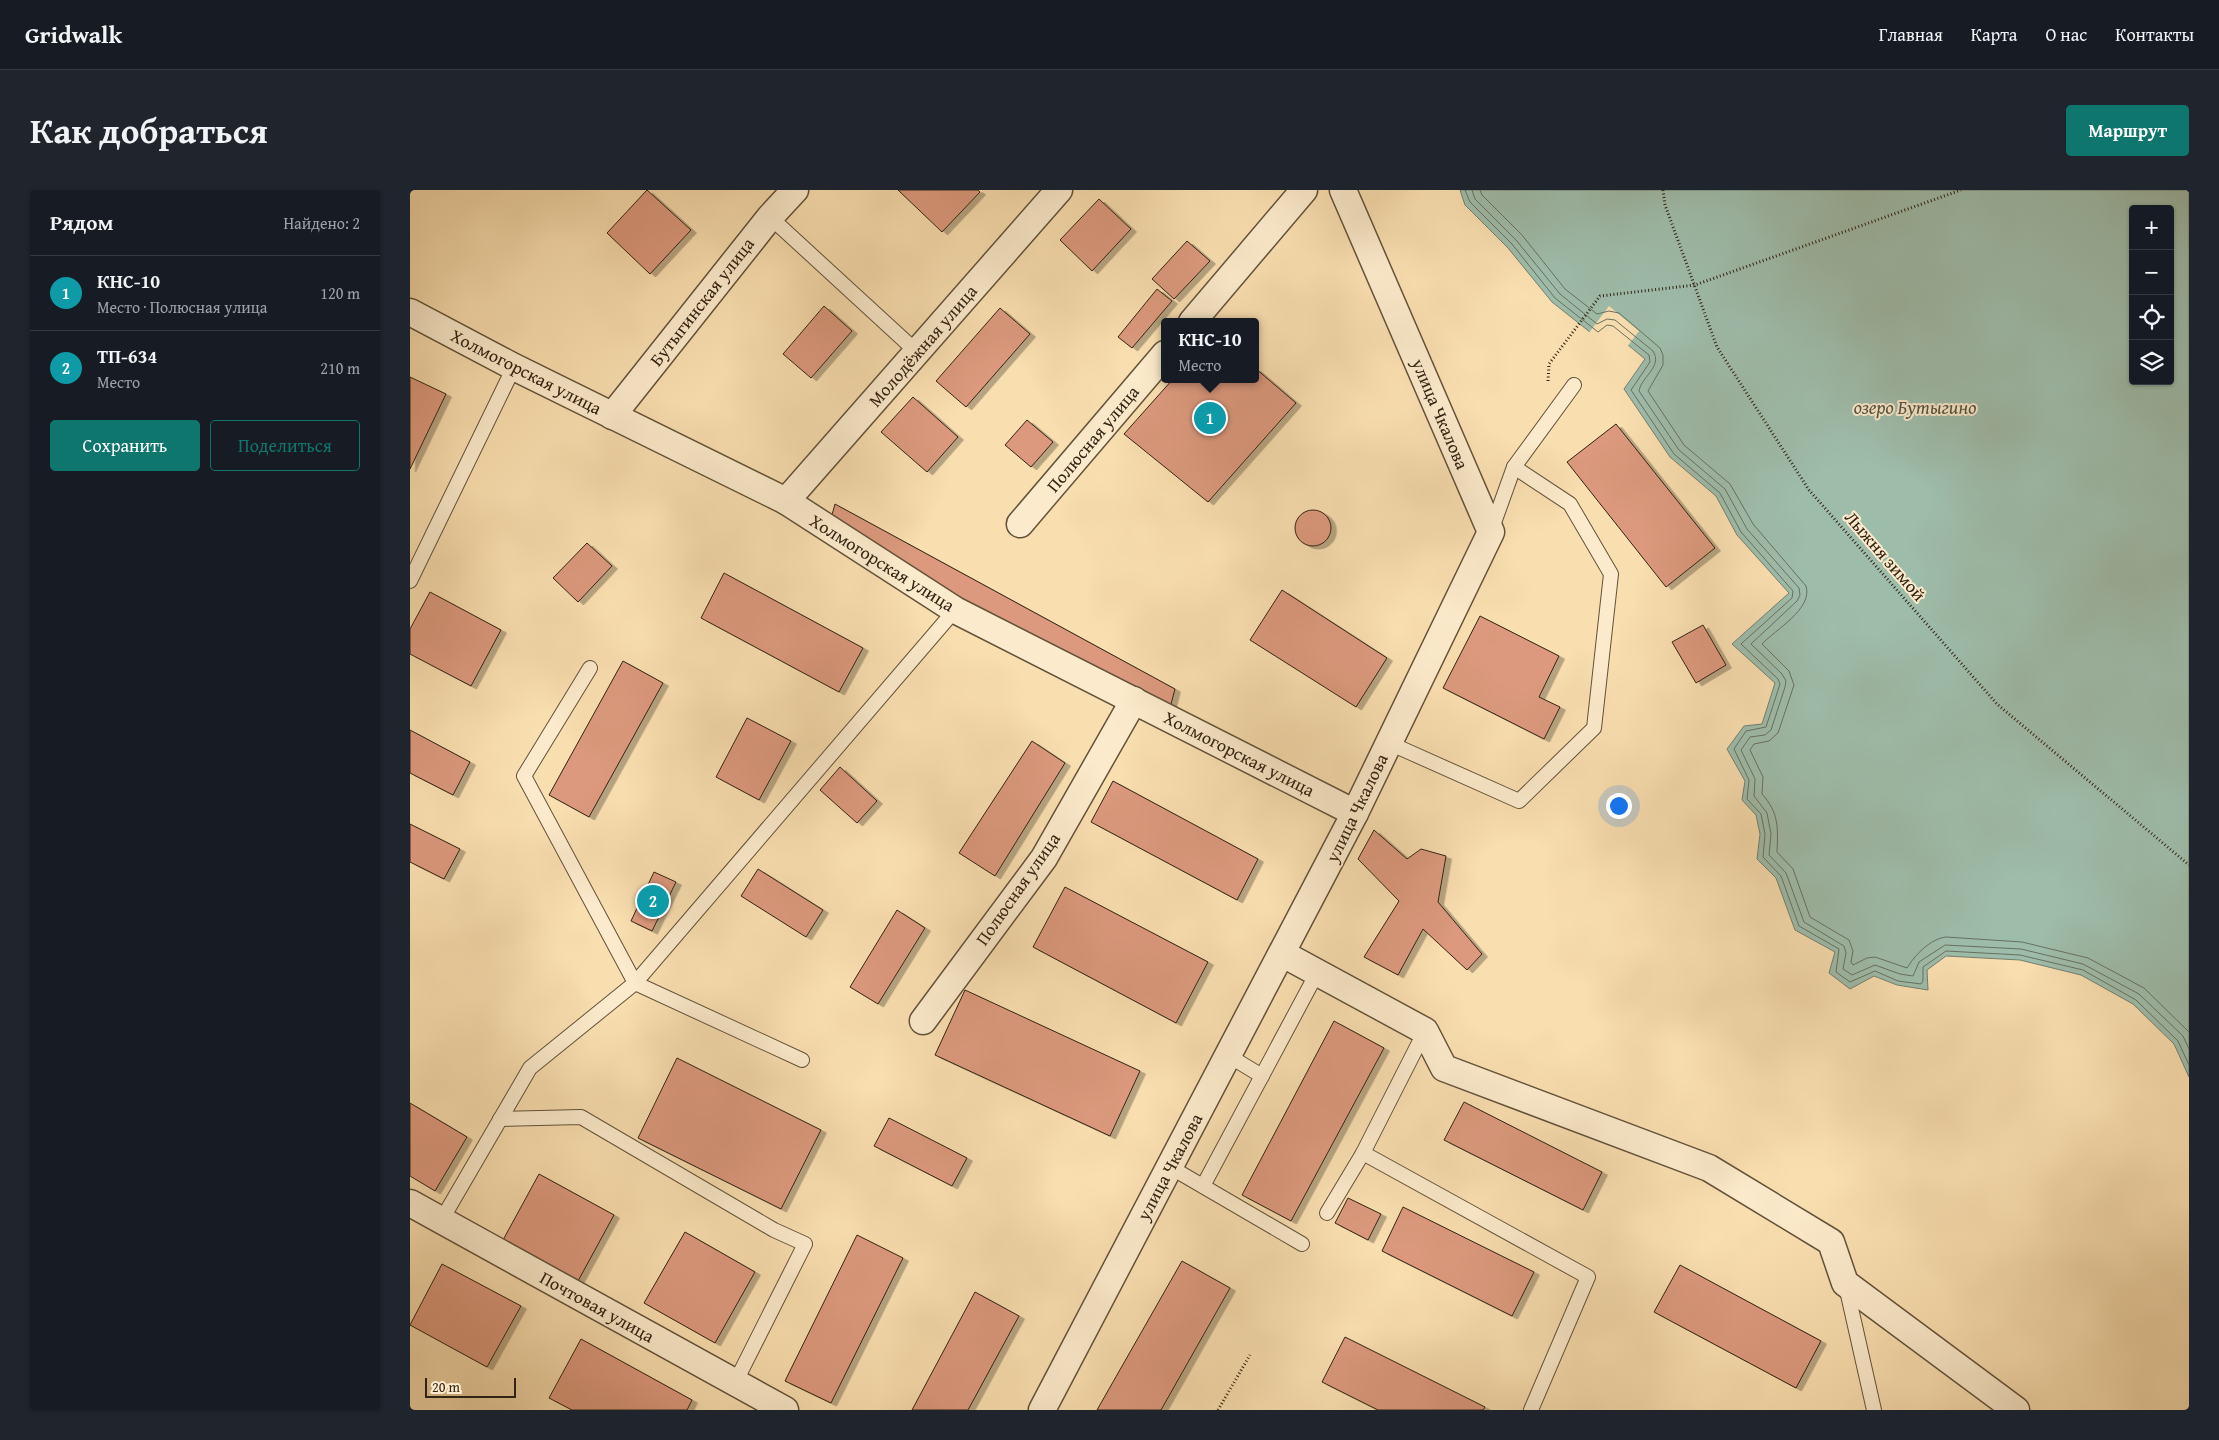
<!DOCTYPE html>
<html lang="ru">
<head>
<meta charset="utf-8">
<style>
	:root { --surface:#171b24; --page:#20242c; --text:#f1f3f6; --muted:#9ea1a6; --line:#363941; --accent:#0f766e }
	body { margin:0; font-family:"Gentium Book Plus",serif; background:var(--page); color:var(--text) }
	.controls { position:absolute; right:15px; top:15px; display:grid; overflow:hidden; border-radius:5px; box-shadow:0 1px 4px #0004 }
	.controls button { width:45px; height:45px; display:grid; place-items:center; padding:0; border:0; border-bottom:1px solid var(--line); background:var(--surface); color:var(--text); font:25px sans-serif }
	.scale { position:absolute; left:15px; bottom:12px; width:91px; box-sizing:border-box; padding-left:5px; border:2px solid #322413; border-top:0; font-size:14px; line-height:18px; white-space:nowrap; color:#322413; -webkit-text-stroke:4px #fbeacb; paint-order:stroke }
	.you { position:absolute; left:1208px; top:615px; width:18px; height:18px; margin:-12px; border:4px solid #fff; border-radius:50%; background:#1a73e8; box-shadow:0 0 0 8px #1a73e833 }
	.badge { display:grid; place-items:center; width:32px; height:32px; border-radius:50%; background:var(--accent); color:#fff; font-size:16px; font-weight:700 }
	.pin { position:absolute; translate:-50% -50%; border:2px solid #fff; box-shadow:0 1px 5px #0006 }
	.popup { position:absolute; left:751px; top:128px; width:98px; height:65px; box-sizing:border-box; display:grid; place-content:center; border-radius:5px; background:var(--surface); filter:drop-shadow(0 1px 4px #0005); font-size:16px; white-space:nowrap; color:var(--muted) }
	.popup b { font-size:19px; color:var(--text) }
	.popup::after { content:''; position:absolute; left:50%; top:100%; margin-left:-10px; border:10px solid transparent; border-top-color:var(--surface) }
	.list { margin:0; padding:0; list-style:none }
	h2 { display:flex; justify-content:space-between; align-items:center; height:65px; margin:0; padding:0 20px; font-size:21px }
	h2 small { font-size:16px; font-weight:400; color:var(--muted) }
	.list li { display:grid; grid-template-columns:32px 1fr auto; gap:15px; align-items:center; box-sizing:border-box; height:75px; padding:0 20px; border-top:1px solid var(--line) }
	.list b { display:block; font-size:19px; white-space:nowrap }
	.list p { margin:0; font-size:16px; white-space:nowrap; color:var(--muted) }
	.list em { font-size:16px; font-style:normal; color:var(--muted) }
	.actions { display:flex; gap:10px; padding:15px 20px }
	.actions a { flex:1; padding:11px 0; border:1px solid var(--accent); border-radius:5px; text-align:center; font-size:18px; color:var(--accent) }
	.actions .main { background:var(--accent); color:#fff }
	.icon { flex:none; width:28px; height:28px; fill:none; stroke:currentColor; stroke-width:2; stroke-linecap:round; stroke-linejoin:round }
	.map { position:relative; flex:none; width:1779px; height:1220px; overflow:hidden; border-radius:5px }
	header { display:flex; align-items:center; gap:30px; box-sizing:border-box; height:70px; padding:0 25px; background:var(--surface); border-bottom:1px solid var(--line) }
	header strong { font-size:24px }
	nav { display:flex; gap:28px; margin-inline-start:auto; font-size:18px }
	.intro { display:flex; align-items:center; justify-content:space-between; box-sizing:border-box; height:120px; padding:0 30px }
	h1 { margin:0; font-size:35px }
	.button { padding:12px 22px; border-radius:5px; background:var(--accent); color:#fff; font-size:18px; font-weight:700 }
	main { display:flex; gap:30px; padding:0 30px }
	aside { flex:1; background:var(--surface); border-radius:5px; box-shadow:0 1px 4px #0004 }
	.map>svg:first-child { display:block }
	.water { fill:#9ebcaa; stroke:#737f6e; fill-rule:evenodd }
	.pier { fill:#f9deaf }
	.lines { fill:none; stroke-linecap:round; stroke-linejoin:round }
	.shore { stroke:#68705e; stroke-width:1 }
	.building { fill:#dc997d; stroke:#322413; filter:url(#shadow) }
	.lane-casing { stroke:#64523a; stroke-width:16 }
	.street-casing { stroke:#64523a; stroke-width:29 }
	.path { stroke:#322413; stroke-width:3; stroke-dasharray:1 2.5; stroke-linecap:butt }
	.lane { stroke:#fbeacb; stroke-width:14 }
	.street { stroke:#fbeacb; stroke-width:26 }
	.labels { text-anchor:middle; stroke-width:4; stroke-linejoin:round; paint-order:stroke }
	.street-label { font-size:18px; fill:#322413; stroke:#fbeacb }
	.water-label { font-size:19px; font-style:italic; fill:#525240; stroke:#fbeacb }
</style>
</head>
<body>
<header>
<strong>Gridwalk</strong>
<nav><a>Главная</a><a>Карта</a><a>О нас</a><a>Контакты</a></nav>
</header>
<div class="intro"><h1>Как добраться</h1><a class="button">Маршрут</a></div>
<main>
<aside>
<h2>Рядом<small>Найдено: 2</small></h2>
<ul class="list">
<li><span class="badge" style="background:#0f9aa8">1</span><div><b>КНС-10</b><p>Место · Полюсная улица</p></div><em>120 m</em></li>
<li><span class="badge" style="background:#0f9aa8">2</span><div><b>ТП-634</b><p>Место</p></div><em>210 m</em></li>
</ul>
<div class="actions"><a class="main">Сохранить</a><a>Поделиться</a></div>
</aside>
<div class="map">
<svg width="1779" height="1220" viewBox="0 0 1779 1220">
	<defs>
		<filter id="shadow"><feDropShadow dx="5.5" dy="3" stdDeviation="0" flood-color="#0004"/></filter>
	</defs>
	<rect width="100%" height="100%" fill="#f9deaf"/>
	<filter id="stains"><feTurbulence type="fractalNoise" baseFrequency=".004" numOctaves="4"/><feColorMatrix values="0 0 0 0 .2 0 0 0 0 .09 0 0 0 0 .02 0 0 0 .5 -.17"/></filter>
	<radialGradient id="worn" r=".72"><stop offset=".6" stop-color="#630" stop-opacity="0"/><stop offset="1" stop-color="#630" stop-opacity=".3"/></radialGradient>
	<path class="water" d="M1050,0H1779V887L1764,854L1723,814L1671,785L1610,770L1536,766L1517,780L1518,800L1487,795L1464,786L1440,799L1419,783L1425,762L1385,740L1366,688L1347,669L1350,644L1346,625L1332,610L1335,591L1317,559L1334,536L1352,534L1365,493L1322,454L1379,403L1327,345L1306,306L1260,267L1214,199L1235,169L1200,140L1190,150L1142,112L1098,58L1055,15ZM1723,19H1760V191H1723Z"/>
	<path class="pier" d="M1199,116L1229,141L1217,157L1200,143L1190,153L1178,144Z"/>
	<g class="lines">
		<g class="shore">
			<path d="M1055,0L1060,12L1102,54L1145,108L1188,142L1197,135L1203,136L1239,165L1240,172L1221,200L1264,264L1310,303L1331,342L1383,401L1382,408L1331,454L1368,489L1370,494L1356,537L1336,541L1324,559L1339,590L1337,609L1351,624L1355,644L1353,667L1371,686L1389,736L1429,759L1426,782L1440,792L1465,781L1488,791L1511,794L1513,791V777L1536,761L1610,765L1673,780L1726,810L1768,851L1779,875"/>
			<path d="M1062,0L1065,9L1106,50L1150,104L1187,134L1197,129L1205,130L1243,161C1253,177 1231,187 1229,201L1269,260L1315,299L1337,339L1389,398L1390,405L1387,411L1341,454L1372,484L1376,491L1375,497L1361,540L1355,545L1340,547L1331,560L1345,589L1344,606L1357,623L1361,644L1359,665L1376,683L1394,732L1434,756L1436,763L1433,779L1442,785L1465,775L1490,784L1503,786L1509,772L1535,755L1611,759L1673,774L1729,804L1773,846L1779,859"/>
			<path d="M1070,0L1072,5L1112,45L1155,99L1187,124L1199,121L1209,123L1250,158L1253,165V175L1238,201L1274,255L1320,294L1343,334L1396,396C1403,419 1366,439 1352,454L1379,481L1384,495L1368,543L1359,551L1344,554L1340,560L1353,587L1352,604C1369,623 1368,637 1367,662L1383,679L1400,727L1439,750L1443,761L1441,772L1443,775L1457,768L1465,767L1497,778C1505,765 1520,749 1536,747L1612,752L1678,768L1734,798L1779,842"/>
		</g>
	</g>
	<g class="building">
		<path d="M237,0L281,40L240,84L197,43Z"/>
		<path d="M488,0H568L570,2L532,42Z"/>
		<path d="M689,9L721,39L682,81L650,50Z"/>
		<path d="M777,51L800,71L764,109L742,89Z"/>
		<path d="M747,99L762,111L722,158L708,147Z"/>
		<path d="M414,116L442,141L401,188L373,164Z"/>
		<path d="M590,118L620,144L556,217L526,191Z"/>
		<path d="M845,178L886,213L798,312L714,244L763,189H845Z"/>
		<path d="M0,187L36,204L0,279Z"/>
		<path d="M503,207L548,247L517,282L471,242Z"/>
		<path d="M617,230L643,252L621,277L595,255Z"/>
		<path d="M1206,234L1305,358L1256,397L1157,272Z"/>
		<path d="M425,314L765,499L760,518L535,402L420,332Z"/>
		<circle cx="903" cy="338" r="18"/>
		<path d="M177,353L202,376L168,412L143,388Z"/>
		<path d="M314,383L453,458L429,502L291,428Z"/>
		<path d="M872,400L977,468L946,517L840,450Z"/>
		<path d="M20,402L91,440L61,496L0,464V439Z"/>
		<path d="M1070,426L1149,466L1129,507L1150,517L1134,549L1033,498Z"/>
		<path d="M1293,435L1316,475L1286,493L1262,452Z"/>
		<path d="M213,471L253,493L179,627L139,605Z"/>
		<path d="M337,528L381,551L349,610L306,587Z"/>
		<path d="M0,540L60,572L43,605L0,583Z"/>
		<path d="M622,551L655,573L585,686L549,663Z"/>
		<path d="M430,577L467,611L447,633L410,600Z"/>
		<path d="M703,591L848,669L827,710L681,632Z"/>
		<path d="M0,634L50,659L34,689L0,672Z"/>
		<path d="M964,640L997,669L1011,659L1036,666L1028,712L1072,764L1057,780L1013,739L988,785L954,767L989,711L948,669Z"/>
		<path d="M348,679L413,720L396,747L331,706Z"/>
		<path d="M244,682L266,692L242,741L221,731Z"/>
		<path d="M655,697L798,772L766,833L623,757Z"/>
		<path d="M487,720L515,738L468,814L440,797Z"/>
		<path d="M555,800L730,881L700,946L525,865Z"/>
		<path d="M924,831L974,858L881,1031L832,1005Z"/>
		<path d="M267,868L411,940L371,1019L228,948Z"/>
		<path d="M1054,912L1192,982L1173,1020L1034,950Z"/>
		<path d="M0,913L57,947L25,1001L0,986Z"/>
		<path d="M479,928L557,968L542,996L464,956Z"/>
		<path d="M129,984L204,1025L168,1091L93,1050Z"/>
		<path d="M938,1008L971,1024L958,1050L925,1033Z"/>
		<path d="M993,1017L1124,1082L1102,1126L972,1061Z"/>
		<path d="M275,1042L345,1082L305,1153L234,1113Z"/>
		<path d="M447,1045L493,1068L421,1213L375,1191Z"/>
		<path d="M772,1071L820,1098L751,1220H687Z"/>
		<path d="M32,1074L111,1116L77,1177L0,1135Z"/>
		<path d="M1270,1075L1411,1151L1386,1198L1244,1122Z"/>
		<path d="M565,1102L609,1126L558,1220H502Z"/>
		<path d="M935,1147L1075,1217L1073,1220H968L912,1192Z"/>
		<path d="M171,1149L282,1210L277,1220H162L139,1208Z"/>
	</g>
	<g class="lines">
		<g class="lane-casing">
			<g id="lane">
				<path d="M360,27L507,162"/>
				<path d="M1081,341L1104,277L1164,195"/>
				<path d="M0,391L104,177"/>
				<path d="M180,478L114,586L225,793L545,420"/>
				<path d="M979,553L1109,611L1184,538L1201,384L1160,314L1104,277"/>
				<path d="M1015,841L953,963L1178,1087L1121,1220"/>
				<path d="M819,866L852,886"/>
				<path d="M90,929L171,927L364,1040L395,1054L325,1193"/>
				<path d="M760,977L892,1054"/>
				<path d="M793,996L907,783"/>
				<path d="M917,1023L953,963"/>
				<path d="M31,1031L120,878L225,793L392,870"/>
				<path d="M1436,1096L1464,1220"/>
			</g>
		</g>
		<g class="street-casing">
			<g id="street">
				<path d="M0,122L104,177L376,311L545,420L945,623"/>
				<path d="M782,132L894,0"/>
				<path d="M202,226L360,27L385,0"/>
				<path d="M376,311L649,0"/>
				<path d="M610,334L755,164"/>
				<path d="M873,764L1015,841L1034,878L1299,978L1421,1052L1435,1093L1606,1220"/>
				<path d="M513,831L634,668L724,510"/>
				<path d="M0,1013L375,1220"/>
				<path d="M632,1220L945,623L1081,342L933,0"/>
			</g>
		</g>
		<g class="path">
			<path d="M1253,0L1255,15L1307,157L1399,300L1587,514L1779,675"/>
			<path d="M1138,191L1139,174L1190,106L1285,95L1551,0"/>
			<path d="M808,1220L840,1165"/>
		</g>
		<use href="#lane" class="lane"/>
		<use href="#street" class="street"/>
	</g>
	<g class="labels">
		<g class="street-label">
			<text transform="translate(292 112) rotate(-52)" y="6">Бутыгинская улица</text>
			<text transform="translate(513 156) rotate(-49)" y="6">Молодёжная улица</text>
			<text transform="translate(116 182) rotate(27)" y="6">Холмогорская улица</text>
			<text transform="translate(1030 224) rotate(67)" y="6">улица Чкалова</text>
			<text transform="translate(683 249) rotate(-50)" y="6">Полюсная улица</text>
			<text transform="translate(1475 366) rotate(49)" y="6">Лыжня зимой</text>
			<text transform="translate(472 373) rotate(32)" y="6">Холмогорская улица</text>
			<text transform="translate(829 564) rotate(27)" y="6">Холмогорская улица</text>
			<text transform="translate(947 618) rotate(-64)" y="6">улица Чкалова</text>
			<text transform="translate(608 699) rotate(-55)" y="6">Полюсная улица</text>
			<text transform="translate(760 977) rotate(-62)" y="6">улица Чкалова</text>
			<text transform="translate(187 1117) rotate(29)" y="6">Почтовая улица</text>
		</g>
		<g class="water-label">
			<text x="1505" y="224">озеро Бутыгино</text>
		</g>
	</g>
	<rect width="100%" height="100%" filter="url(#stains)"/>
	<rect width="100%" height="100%" fill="url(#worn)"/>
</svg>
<div class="controls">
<button>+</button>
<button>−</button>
<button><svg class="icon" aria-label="locate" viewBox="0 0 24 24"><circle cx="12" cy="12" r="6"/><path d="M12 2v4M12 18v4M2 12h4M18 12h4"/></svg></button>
<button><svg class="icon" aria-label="layers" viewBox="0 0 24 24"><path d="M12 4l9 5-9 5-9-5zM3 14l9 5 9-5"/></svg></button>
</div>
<div class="scale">20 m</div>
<div class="you"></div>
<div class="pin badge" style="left:800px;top:228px;background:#0f9aa8">1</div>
<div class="popup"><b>КНС-10</b>Место</div>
<div class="pin badge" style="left:243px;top:711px;background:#0f9aa8">2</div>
</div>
</main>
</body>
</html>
